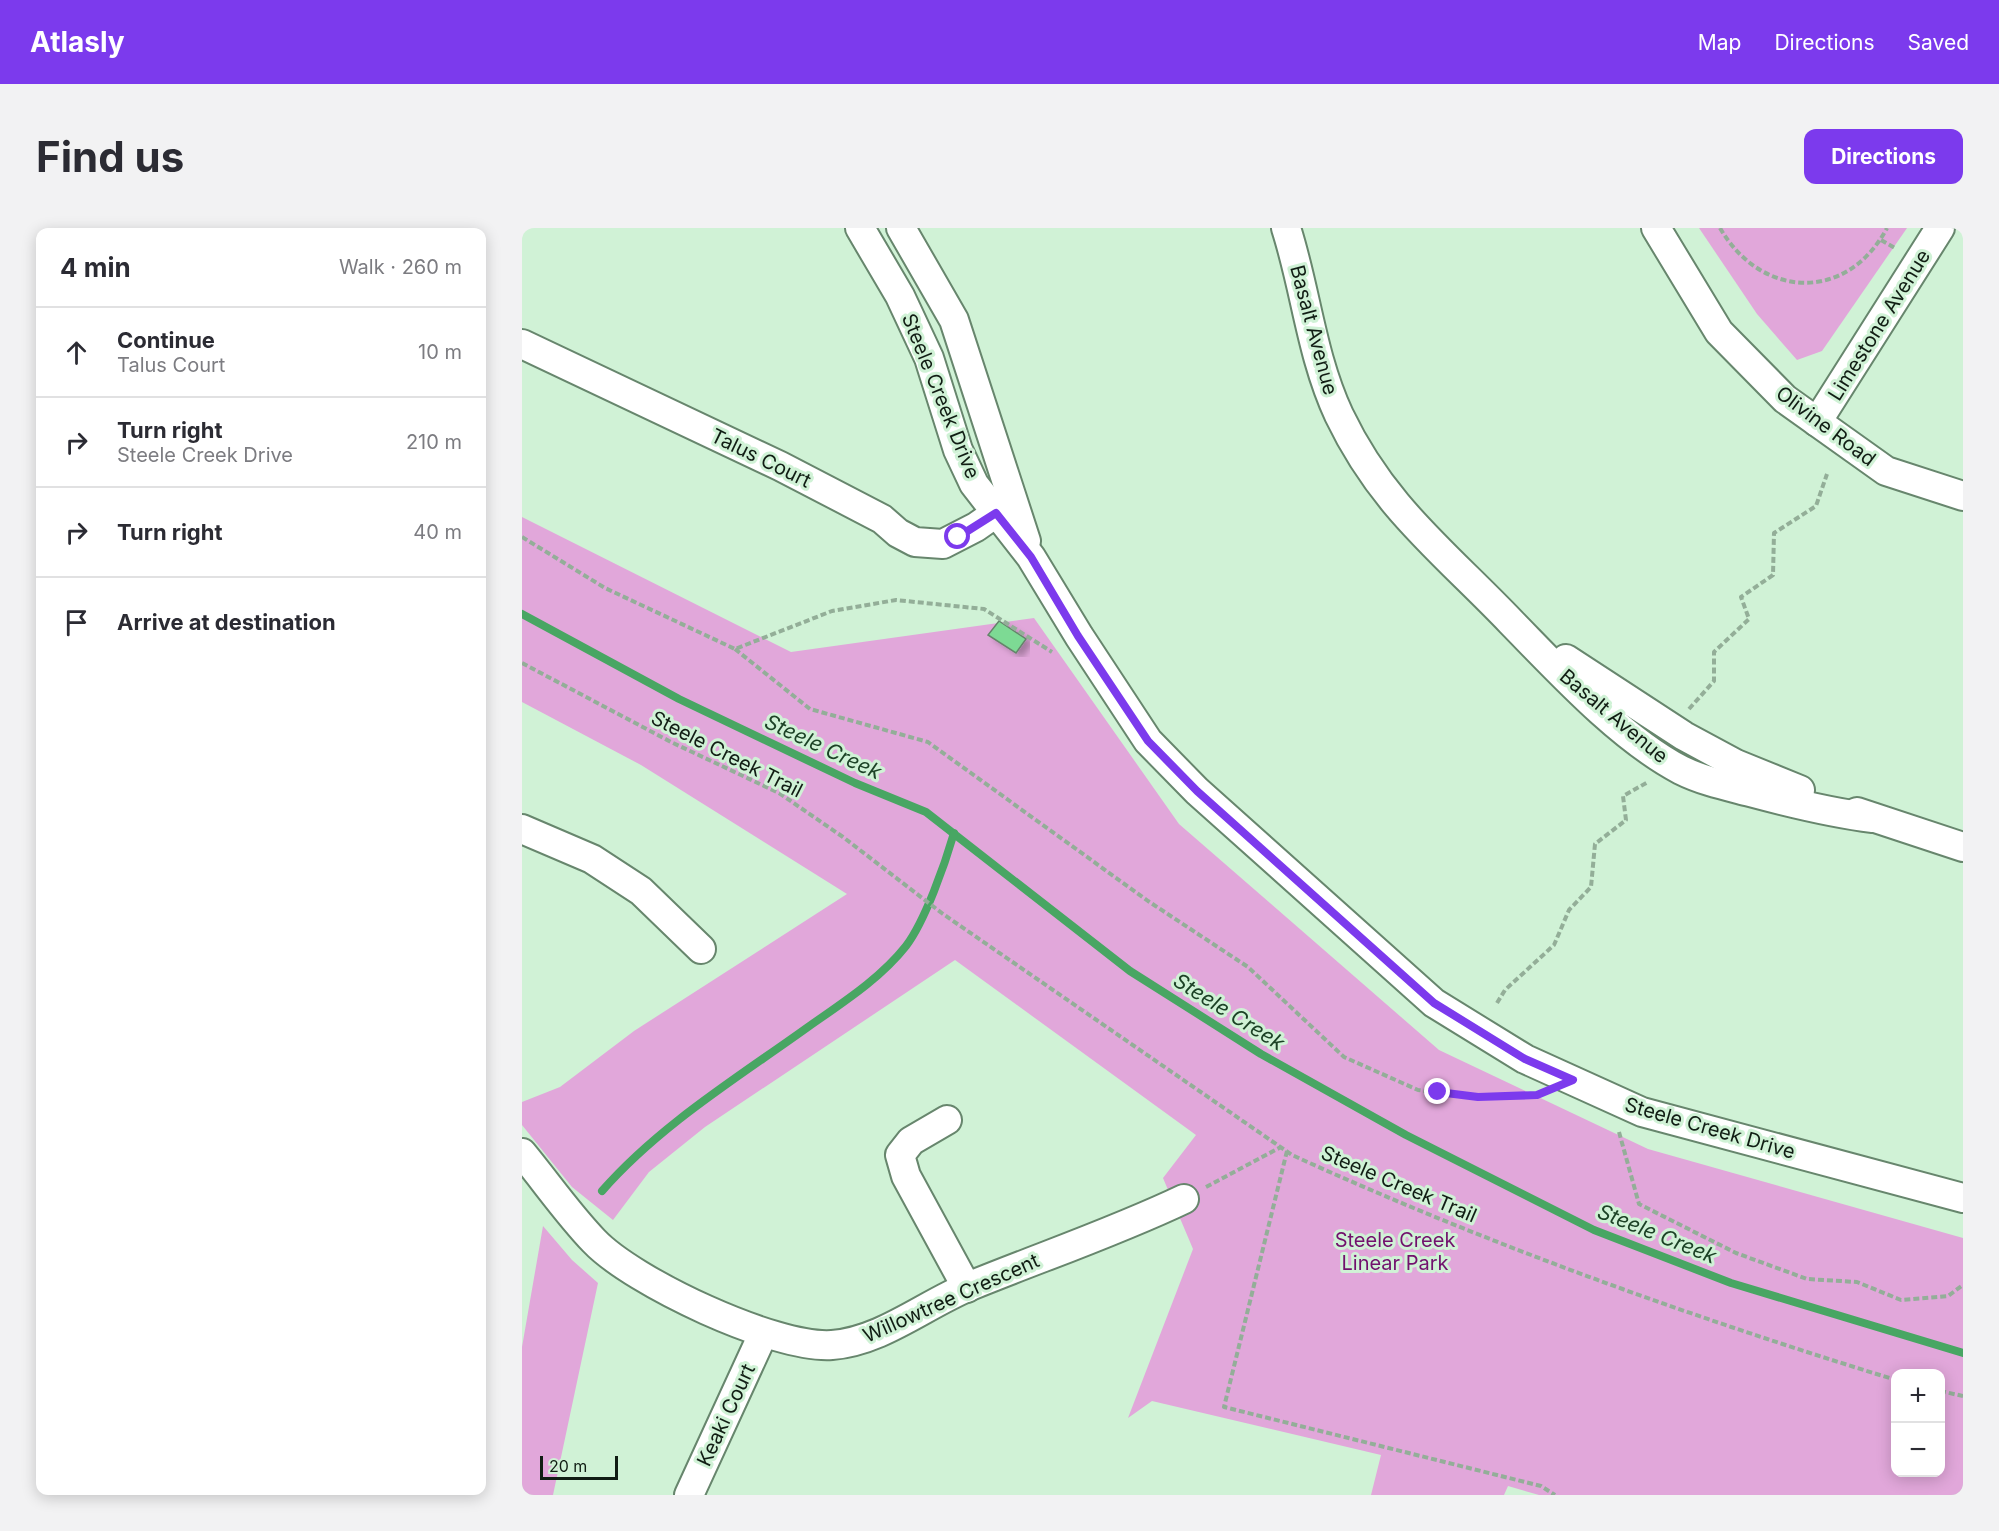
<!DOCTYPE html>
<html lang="en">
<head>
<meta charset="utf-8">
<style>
	:root { --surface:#fff; --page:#f2f2f3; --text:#2b2b33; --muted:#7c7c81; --line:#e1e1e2; --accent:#7c3aed }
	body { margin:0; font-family:Inter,sans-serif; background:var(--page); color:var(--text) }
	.controls { position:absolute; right:18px; bottom:18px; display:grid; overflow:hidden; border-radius:12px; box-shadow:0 3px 15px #0003 }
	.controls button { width:54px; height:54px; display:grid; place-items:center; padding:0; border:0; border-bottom:2px solid var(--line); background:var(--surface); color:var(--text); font:30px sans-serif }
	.scale { position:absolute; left:18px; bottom:15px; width:78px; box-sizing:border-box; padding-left:6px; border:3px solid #111d14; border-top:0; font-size:16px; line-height:21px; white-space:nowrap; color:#111d14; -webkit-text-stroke:4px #d0f2d6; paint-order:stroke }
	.stop { position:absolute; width:18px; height:18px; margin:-14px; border:4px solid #7c3aed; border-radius:50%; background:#fff }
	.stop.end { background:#7c3aed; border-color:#fff; box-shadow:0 2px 6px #0008 }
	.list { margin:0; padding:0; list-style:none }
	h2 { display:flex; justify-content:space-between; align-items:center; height:78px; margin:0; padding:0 24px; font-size:26px }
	h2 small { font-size:20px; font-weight:400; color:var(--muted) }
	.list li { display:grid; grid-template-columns:39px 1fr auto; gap:18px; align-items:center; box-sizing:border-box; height:90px; padding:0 24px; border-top:2px solid var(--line) }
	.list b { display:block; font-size:22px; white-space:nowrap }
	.list p { margin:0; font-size:20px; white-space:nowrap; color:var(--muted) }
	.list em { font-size:20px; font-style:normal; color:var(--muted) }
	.icon { flex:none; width:33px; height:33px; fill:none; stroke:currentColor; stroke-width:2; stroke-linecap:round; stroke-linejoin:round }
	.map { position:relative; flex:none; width:1441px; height:1267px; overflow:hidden; border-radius:12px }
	header { display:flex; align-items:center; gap:36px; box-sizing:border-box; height:84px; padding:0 30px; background:var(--accent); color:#fff }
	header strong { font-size:28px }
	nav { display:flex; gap:33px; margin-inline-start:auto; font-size:21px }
	.intro { display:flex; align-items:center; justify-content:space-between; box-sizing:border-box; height:144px; padding:0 36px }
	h1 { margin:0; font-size:42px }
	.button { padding:15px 27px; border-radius:12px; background:var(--accent); color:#fff; font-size:21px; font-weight:700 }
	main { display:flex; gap:36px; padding:0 36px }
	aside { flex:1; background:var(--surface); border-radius:12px; box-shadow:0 3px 15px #0003 }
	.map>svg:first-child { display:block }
	.green { fill:#e1a7da; fill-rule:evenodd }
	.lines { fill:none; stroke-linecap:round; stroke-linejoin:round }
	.stream { stroke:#48a663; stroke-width:8 }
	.building { fill:#7dda94; stroke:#65846b; stroke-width:1.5; filter:url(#shadow) }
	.minor-casing { stroke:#67866d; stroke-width:32 }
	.path { stroke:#93ae98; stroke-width:4; stroke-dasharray:6 3; stroke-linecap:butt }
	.minor { stroke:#fff; stroke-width:28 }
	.route { stroke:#7c3aed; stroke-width:8 }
	.labels { text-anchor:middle; stroke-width:6; stroke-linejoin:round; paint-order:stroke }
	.street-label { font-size:20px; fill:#111d14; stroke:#d0f2d6 }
	.park-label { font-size:20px; fill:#72116d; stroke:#d0f2d6 }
	.water-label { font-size:21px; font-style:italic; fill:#1c4226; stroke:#d0f2d6 }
</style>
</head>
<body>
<header>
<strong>Atlasly</strong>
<nav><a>Map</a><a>Directions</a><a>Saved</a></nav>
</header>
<div class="intro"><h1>Find us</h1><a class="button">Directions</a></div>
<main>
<aside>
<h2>4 min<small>Walk · 260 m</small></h2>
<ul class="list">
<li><svg class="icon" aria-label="ahead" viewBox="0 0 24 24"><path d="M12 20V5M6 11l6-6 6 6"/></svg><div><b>Continue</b><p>Talus Court</p></div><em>10 m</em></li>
<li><svg class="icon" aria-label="right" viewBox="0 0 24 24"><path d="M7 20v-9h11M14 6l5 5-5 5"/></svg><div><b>Turn right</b><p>Steele Creek Drive</p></div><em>210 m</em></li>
<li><svg class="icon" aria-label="right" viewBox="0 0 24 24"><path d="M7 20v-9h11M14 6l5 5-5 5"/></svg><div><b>Turn right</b></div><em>40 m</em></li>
<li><svg class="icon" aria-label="arrive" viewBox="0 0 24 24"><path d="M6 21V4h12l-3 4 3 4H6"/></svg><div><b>Arrive at destination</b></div></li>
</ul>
</aside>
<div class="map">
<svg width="1441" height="1267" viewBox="0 0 1441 1267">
	<defs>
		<filter id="shadow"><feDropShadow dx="6" dy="4" stdDeviation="3" flood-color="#0004"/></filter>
	</defs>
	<rect width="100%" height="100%" fill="#d0f2d6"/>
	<g class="green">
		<path d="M1177,0H1385L1300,123L1275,132L1235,86Z"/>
		<path d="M0,289L269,424L512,390L657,596L917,822L1126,921L1441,1010V1267H1017L986,1258L982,1267H849L859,1227L630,1173L606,1190L671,1021L641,950L674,907L433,732L183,899L127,944L91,992L50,959L0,897V874L38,859L112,803L325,666L119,537L0,474ZM1374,1146H1418V1244H1374Z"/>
		<path d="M21,998L50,1032L76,1055L31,1267H0V1119Z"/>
	</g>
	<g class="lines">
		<g class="stream">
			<path d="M0,386L157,471L333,555L404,584L608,743L739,826L884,907L1072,1002L1209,1055L1441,1125"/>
			<path d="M80,963C138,897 215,850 286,799C320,775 358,751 384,718C403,693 423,636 432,605"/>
		</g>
	</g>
	<path class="building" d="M477,393L504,411L494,425L466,407Z"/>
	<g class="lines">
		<g class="minor-casing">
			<g id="minor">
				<path d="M338,0L378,68L407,130L436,222L452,256L509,329L557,408L626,513L675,563L912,775L1003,831L1120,884L1441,970"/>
				<path d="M379,0L432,92L504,313"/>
				<path d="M764,0C784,62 789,127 817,187C861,279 921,323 989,394C1037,443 1098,510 1159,542C1181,553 1205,558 1228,564C1269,575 1309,585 1351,590"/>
				<path d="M1134,0L1197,104L1263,171L1364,243L1441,268"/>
				<path d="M0,116L258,238L360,291L376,305L393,314L421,316L454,299L474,285"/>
				<path d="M1295,194L1418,0"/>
				<path d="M1044,431L1162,508L1214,536L1278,562"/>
				<path d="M1335,584L1441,619"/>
				<path d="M0,601L70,631L119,663L179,721"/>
				<path d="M425,892L389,913L378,927L384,948L445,1060"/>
				<path d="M0,925C24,954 46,986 72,1013C111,1054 253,1121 310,1117C360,1113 402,1077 448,1058C519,1029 593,1004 662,971"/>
				<path d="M167,1267L241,1106"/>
			</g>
		</g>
		<g class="path">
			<path d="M1198,0C1239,71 1325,75 1365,0"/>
			<path d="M1359,12L1373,20"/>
			<path d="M0,309L83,360L213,421L310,383L374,372L462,381L530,424"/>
			<path d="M213,421L288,481L406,514L626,673L726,739L822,829L896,862L956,869L1014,867"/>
			<path d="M0,435L149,514L257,565L321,609L421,686L770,927C965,1016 1169,1089 1374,1152"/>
			<path d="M1167,481L1192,453V424L1227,391L1219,369L1251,347L1252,305L1294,278L1305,246"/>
			<path d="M975,775L983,762L1032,717L1047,682L1069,659L1073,616L1104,592L1101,568L1126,554"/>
			<path d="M1097,904L1117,976L1214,1025L1285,1051L1335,1054L1379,1072L1426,1068L1441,1057"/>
			<path d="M765,923L702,1179L1019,1258L1033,1267"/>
			<path d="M684,959L759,919"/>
			<path d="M1418,1163L1441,1168"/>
		</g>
		<use href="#minor" class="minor"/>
	</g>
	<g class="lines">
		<path class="route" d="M436,309L474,285L509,329L556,408L626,513L675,563L912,775L1003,831L1051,852L1015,867L956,869L916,864"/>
	</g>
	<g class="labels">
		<g class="street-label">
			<text transform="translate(1357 97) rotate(-58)" y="7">Limestone Avenue</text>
			<text transform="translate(792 102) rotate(75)" y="7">Basalt Avenue</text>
			<text transform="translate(419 168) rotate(68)" y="7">Steele Creek Drive</text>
			<text transform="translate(1304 198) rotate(37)" y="7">Olivine Road</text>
			<text transform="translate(239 230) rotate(26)" y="7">Talus Court</text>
			<text transform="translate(1092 488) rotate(40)" y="7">Basalt Avenue</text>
			<text transform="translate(205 526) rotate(27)" y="7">Steele Creek Trail</text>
			<text transform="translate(1188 900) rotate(16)" y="7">Steele Creek Drive</text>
			<text transform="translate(877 956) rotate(23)" y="7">Steele Creek Trail</text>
			<text transform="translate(429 1070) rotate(-24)" y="7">Willowtree Crescent</text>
			<text transform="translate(204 1187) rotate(-65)" y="7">Keaki Court</text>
		</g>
		<g class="park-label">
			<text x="873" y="1019">Steele Creek<tspan x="873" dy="23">Linear Park</tspan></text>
		</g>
		<g class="water-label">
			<text transform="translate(301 519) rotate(25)" y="7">Steele Creek</text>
			<text transform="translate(707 784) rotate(32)" y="7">Steele Creek</text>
			<text transform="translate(1135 1006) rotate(22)" y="7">Steele Creek</text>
		</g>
	</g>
</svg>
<div class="controls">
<button>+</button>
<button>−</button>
</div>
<div class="scale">20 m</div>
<div class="stop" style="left:436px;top:309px"></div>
<div class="stop end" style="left:916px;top:864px"></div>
</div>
</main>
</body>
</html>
